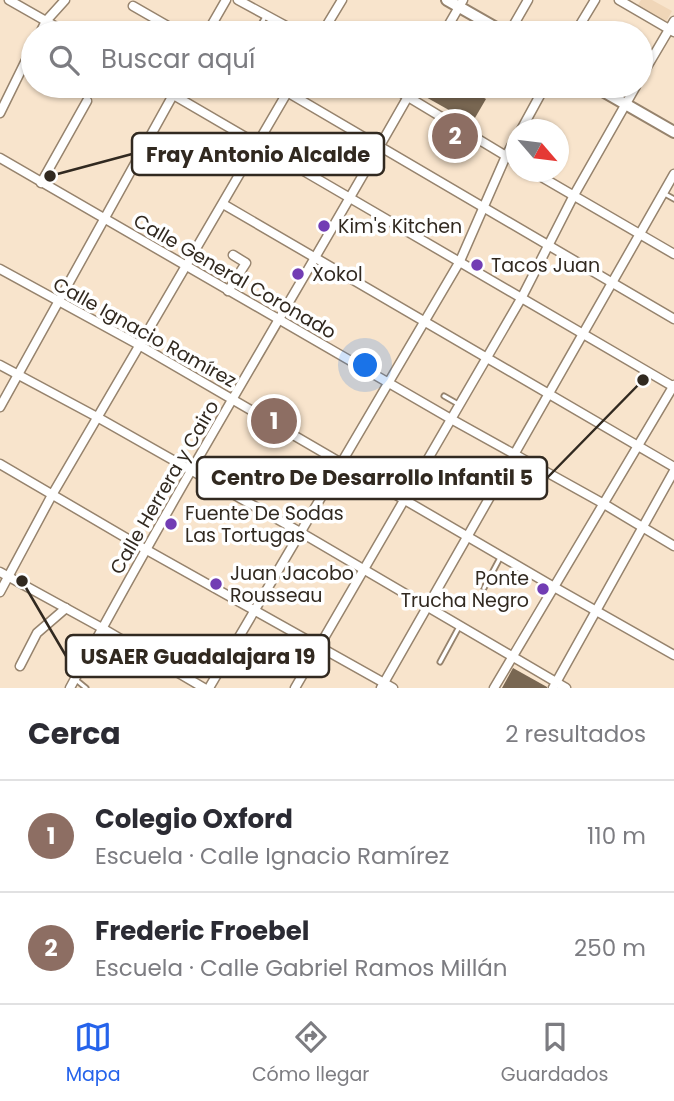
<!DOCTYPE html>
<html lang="es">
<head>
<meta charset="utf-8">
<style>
	:root { --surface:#fff; --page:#f7f7f7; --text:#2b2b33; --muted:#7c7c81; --line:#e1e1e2; --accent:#2563eb }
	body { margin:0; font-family:Poppins,sans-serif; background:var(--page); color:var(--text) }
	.compass { position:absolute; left:506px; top:119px; width:63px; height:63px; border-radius:50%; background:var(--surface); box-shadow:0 2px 5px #0004; rotate:118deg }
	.you { position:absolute; left:366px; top:366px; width:24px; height:24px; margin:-18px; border:5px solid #fff; border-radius:50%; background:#1a73e8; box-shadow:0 0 0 10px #1a73e833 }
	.badge { display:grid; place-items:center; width:46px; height:46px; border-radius:50%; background:var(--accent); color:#fff; font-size:23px; font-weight:700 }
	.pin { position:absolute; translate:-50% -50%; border:4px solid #fff; box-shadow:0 2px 7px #0006 }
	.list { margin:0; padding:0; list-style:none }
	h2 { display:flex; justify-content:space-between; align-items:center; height:91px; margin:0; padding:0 28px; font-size:30px }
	h2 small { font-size:23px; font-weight:400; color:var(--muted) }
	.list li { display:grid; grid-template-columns:46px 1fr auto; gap:21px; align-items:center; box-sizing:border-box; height:112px; padding:0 28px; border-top:2px solid var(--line) }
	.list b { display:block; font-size:26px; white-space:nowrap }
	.list p { margin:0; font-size:23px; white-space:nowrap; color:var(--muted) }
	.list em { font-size:23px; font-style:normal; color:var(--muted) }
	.icon { flex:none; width:38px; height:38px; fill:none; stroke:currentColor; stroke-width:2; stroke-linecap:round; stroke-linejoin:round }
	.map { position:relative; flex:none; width:674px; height:688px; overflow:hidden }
	.search { position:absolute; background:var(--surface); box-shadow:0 2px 5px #0004; left:21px; right:21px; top:21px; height:77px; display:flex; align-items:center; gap:18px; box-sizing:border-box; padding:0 24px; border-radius:38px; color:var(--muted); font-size:26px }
	.sheet { height:315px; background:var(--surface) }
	nav { display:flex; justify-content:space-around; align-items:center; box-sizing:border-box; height:98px; border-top:2px solid var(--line); background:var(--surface); font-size:19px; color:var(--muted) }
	nav a { display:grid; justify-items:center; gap:4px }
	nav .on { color:var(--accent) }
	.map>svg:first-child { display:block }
	.built { fill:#f0d6b8 }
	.building { fill:#796752 }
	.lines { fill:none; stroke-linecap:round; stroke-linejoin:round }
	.lane-casing { stroke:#96836d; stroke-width:7 }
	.street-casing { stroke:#96836d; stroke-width:11 }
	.secondary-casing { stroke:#96836d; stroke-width:14 }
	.lane { stroke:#fff; stroke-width:3.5 }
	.street { stroke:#fff; stroke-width:8 }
	.secondary { stroke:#fff; stroke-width:10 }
	.poi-dot { fill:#723db4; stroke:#fff; stroke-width:2.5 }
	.labels { text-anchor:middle; stroke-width:7; stroke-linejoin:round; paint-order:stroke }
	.poi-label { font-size:19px; fill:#312920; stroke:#fff; text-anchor:start }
	.street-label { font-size:19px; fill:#312920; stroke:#fff }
	.leader { fill:none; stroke:#312920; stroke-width:2.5 }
	.callout-dot { fill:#312920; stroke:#fff; stroke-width:2.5 }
	.callout { fill:#fff; stroke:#312920; stroke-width:2.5 }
	.callout-label { font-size:21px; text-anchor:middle; font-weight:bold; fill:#312920 }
</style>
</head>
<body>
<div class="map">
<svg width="674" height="688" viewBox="0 0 674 688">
	<rect width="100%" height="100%" fill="#f8e4cc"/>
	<path class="built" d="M641,0H652L672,11L665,24L636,8Z"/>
	<g class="building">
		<path d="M430,86H463L486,99L472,123L424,96Z"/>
		<path d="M513,668L547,687V688H502Z"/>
	</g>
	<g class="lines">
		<g class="lane-casing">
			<g id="lane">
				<path d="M256,33L265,17"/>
				<path d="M665,194L674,199"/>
				<path d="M444,396L458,404"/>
				<path d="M484,588L500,558"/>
				<path d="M440,662L459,627"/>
				<path d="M75,679L86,688"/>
			</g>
		</g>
		<g class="street-casing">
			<g id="street">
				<path d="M9,0L67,33"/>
				<path d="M238,0L299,33"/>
				<path d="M619,0L674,32"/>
				<path d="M133,6L180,33"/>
				<path d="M581,24L596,33"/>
				<path d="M40,33L46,21L65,0"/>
				<path d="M207,33L226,0"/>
				<path d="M322,33L342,0"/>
				<path d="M444,33L463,0"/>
				<path d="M509,33L528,0"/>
				<path d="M575,33L595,0"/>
				<path d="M641,77L674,21"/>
				<path d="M158,86L674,387"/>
				<path d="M390,86L516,162"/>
				<path d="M287,92L674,319"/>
				<path d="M0,113L33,46"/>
				<path d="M521,130L545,86"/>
				<path d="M0,158L451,419L604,504L674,546"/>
				<path d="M533,172L674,254"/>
				<path d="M41,183L87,101"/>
				<path d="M223,204L674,467"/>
				<path d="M0,269L139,345L554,587L674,655"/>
				<path d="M228,291L246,263L233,255"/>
				<path d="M0,365L97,417L300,532L566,688"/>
				<path d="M0,407L178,86"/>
				<path d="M0,464L145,549L393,688"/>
				<path d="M0,572L102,628L204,688"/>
				<path d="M0,592L52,495L291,86"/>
				<path d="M20,666L37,633L66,608"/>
				<path d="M70,688C179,484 300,287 414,86"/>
				<path d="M209,688L460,261L506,156L516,137"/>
				<path d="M295,688L522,297L574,195L636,86"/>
				<path d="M381,688L674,174"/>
				<path d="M494,688L674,385"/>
				<path d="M553,688L674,471"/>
			</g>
		</g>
		<g class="secondary-casing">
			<g id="secondary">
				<path d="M447,0L505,33"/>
				<path d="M594,86L674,132"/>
			</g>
		</g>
		<use href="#lane" class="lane"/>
		<use href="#street" class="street"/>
		<use href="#secondary" class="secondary"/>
	</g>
	<g class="poi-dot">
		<circle cx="324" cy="226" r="7"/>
		<circle cx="477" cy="265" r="7"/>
		<circle cx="298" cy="274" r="7"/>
		<circle cx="171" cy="524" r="7"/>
		<circle cx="216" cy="584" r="7"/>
		<circle cx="543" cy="589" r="7"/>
	</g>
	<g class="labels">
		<g class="poi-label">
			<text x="338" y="233">Kim's Kitchen</text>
			<text x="491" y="272">Tacos Juan</text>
			<text x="312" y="281">Xokol</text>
			<text x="185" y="520">Fuente De Sodas<tspan x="185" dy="22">Las Tortugas</tspan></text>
			<text x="230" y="580">Juan Jacobo<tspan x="230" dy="22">Rousseau</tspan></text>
			<text x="529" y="585" text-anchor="end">Ponte<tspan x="529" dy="22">Trucha Negro</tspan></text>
		</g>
		<g class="street-label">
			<text transform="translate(235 276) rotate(30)" y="7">Calle General Coronado</text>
			<text transform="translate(145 332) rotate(29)" y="7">Calle Ignacio Ramírez</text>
			<text transform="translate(164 487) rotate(-60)" y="7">Calle Herrera y Cairo</text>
		</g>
	</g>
	<path class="leader" d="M50 176L132 154M643 380L547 478M22 581L66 656"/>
	<g class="callout-dot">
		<circle cx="50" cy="176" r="7"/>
		<circle cx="643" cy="380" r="7"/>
		<circle cx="22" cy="581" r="7"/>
	</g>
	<g class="callout">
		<rect x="132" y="133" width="252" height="42" rx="7"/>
		<rect x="197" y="457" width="350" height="42" rx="7"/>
		<rect x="66" y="635" width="263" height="42" rx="7"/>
	</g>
	<g class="callout-label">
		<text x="258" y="162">Fray Antonio Alcalde</text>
		<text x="372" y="485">Centro De Desarrollo Infantil 5</text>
		<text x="198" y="664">USAER Guadalajara 19</text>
	</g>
</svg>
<svg class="compass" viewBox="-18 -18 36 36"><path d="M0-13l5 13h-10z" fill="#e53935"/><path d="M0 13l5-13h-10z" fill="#7c7c81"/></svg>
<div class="you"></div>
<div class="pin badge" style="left:274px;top:421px;background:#8d6e63">1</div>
<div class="pin badge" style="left:455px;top:136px;background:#8d6e63">2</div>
<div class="search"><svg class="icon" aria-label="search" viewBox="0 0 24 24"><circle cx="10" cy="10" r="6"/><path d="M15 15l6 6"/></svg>Buscar aquí</div>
</div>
<section class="sheet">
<h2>Cerca<small>2 resultados</small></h2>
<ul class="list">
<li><span class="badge" style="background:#8d6e63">1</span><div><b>Colegio Oxford</b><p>Escuela · Calle Ignacio Ramírez</p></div><em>110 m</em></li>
<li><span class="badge" style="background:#8d6e63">2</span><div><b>Frederic Froebel</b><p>Escuela · Calle Gabriel Ramos Millán</p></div><em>250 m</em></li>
</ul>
</section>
<nav>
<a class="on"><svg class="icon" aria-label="map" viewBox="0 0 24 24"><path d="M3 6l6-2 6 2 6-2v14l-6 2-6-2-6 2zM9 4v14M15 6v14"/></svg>Mapa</a>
<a><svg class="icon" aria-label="directions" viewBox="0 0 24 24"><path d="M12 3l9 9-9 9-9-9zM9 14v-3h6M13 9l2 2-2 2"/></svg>Cómo llegar</a>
<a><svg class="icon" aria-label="saved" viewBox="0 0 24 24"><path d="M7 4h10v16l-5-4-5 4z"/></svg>Guardados</a>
</nav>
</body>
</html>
